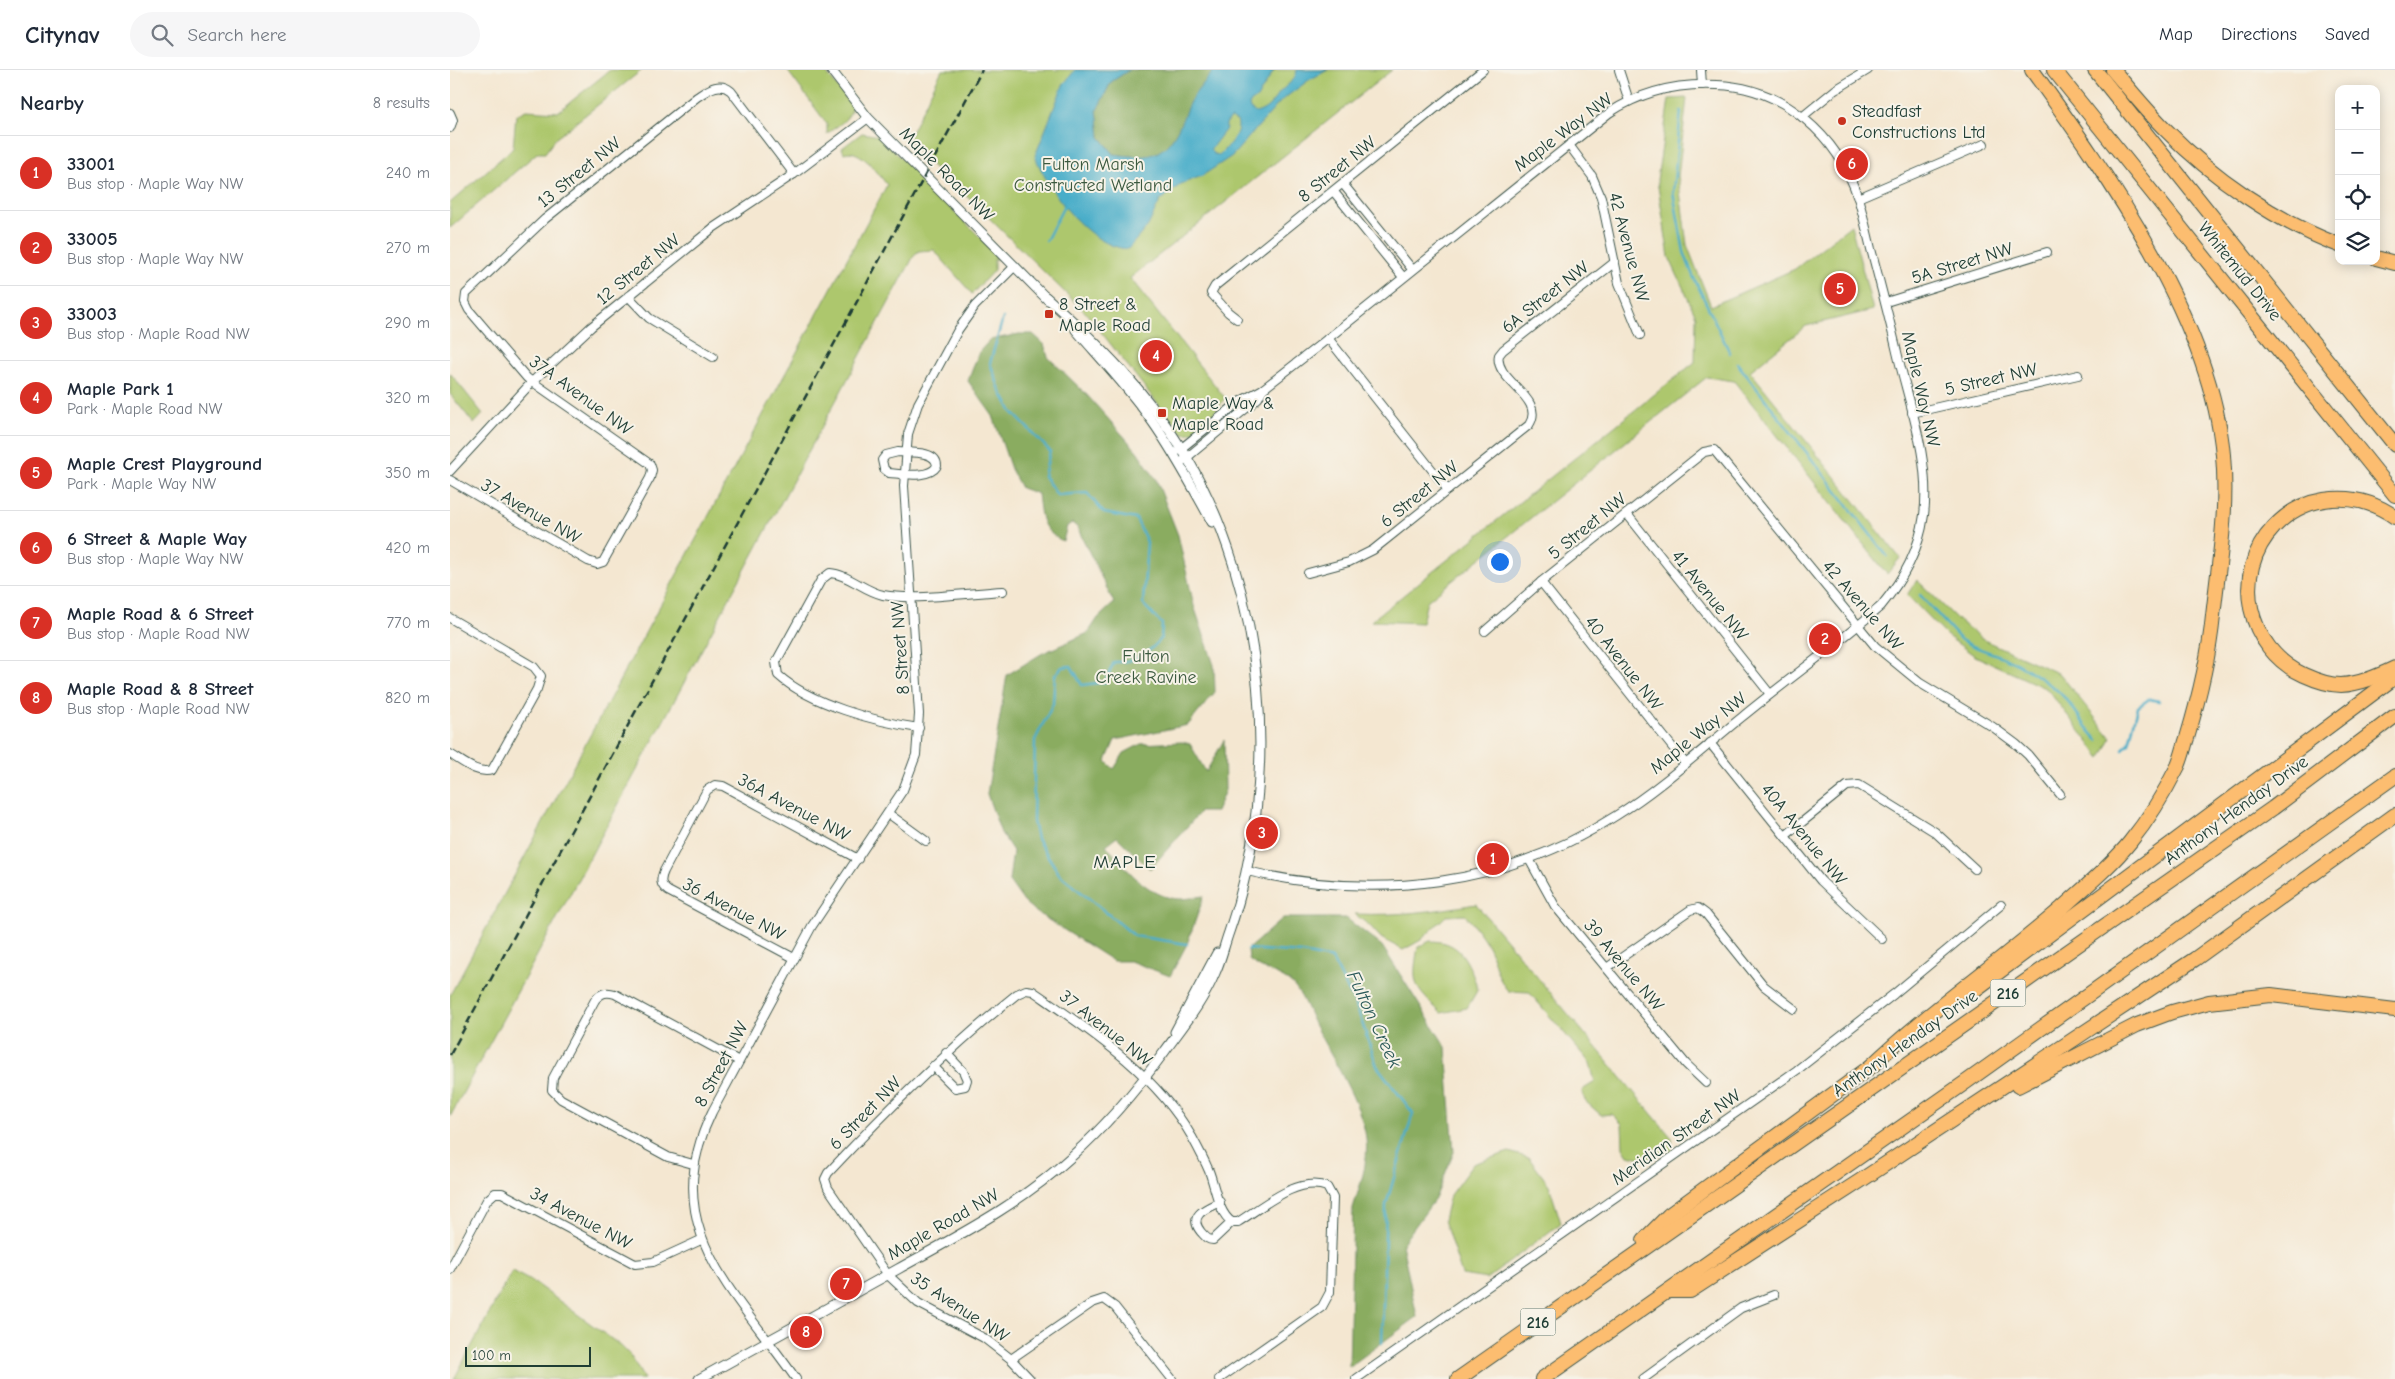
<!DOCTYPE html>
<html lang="en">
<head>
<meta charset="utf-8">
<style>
	:root { --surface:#fff; --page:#f6f6f7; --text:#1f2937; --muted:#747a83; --line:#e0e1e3; --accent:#d93025 }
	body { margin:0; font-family:"Comic Neue",sans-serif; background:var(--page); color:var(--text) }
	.controls { position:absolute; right:15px; top:15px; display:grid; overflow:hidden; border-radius:10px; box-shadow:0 2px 12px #0003 }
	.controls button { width:45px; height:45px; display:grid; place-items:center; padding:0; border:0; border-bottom:1px solid var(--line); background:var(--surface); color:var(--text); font:25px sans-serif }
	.scale { position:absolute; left:15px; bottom:12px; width:126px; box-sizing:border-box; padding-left:5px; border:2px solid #1f3d34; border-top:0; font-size:14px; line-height:18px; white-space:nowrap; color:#1f3d34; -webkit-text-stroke:4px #f7f3e8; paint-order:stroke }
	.you { position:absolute; left:1049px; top:491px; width:18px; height:18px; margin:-12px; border:4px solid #fff; border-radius:50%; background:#1a73e8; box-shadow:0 0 0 8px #1a73e833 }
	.badge { display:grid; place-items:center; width:32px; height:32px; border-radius:50%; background:var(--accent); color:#fff; font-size:16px; font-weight:700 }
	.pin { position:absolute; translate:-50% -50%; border:2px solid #fff; box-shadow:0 1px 5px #0006 }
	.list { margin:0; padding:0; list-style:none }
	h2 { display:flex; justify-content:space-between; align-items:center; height:65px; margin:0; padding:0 20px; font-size:21px }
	h2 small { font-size:16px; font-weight:400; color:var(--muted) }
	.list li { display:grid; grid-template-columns:32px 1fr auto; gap:15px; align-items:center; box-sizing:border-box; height:75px; padding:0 20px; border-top:1px solid var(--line) }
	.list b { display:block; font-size:19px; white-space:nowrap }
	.list p { margin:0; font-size:16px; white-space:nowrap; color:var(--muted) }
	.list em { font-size:16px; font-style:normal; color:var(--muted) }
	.icon { flex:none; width:28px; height:28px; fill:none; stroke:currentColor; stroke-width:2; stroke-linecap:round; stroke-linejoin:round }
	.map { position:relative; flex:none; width:1945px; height:1309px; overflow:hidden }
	header { display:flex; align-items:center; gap:30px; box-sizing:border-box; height:70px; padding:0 25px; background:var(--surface); border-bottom:1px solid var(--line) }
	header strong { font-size:24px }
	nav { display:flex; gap:28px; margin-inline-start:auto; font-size:18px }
	.search { width:350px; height:45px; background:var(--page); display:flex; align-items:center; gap:12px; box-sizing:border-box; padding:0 18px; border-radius:28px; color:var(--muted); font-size:19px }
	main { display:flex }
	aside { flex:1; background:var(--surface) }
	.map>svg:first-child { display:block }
	.green { fill:#adc76d; stroke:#668250 }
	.forest { fill:#8aac60; stroke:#54744a }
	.water { fill:#4aadc9; stroke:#34757e; fill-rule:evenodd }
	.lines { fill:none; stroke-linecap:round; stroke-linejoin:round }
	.stream { stroke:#4aadc9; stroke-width:2.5 }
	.minor-casing { stroke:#3f564c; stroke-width:10 }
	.tertiary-casing { stroke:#3f564c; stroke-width:11 }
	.motorway-casing { stroke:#3f564c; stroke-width:16 }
	.minor { stroke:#fff; stroke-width:8 }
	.tertiary { stroke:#fff; stroke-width:9 }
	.motorway { stroke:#fcbd6f; stroke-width:14 }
	.rail { stroke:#1f3d34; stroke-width:2.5; stroke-dasharray:8 4; stroke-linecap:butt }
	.poi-dot { fill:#c8321e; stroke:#f7f3e8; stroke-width:2 }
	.labels { text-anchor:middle; stroke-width:4; stroke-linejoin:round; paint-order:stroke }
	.shield { fill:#f7f3e8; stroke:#60746a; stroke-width:1 }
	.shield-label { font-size:16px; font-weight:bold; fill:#1f3d34 }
	.poi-label { font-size:18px; fill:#1f3d34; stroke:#f7f3e8; text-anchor:start }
	.street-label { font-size:18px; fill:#1f3d34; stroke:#f7f3e8 }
	.park-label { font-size:18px; fill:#3b593f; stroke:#f7f3e8 }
	.neighbourhood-label { font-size:19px; letter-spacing:1px; fill:#1f3d34; stroke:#f7f3e8 }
	.water-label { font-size:19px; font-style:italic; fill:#2a5959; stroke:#f7f3e8 }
</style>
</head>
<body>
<header>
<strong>Citynav</strong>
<div class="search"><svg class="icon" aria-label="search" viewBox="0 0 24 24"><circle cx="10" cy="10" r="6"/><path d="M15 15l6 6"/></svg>Search here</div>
<nav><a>Map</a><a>Directions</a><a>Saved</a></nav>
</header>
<main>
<aside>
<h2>Nearby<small>8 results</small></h2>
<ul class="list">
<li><span class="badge">1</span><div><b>33001</b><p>Bus stop · Maple Way NW</p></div><em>240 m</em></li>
<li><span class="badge">2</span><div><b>33005</b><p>Bus stop · Maple Way NW</p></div><em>270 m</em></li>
<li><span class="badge">3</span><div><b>33003</b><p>Bus stop · Maple Road NW</p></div><em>290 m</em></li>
<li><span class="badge">4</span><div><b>Maple Park 1</b><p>Park · Maple Road NW</p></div><em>320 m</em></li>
<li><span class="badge">5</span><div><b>Maple Crest Playground</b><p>Park · Maple Way NW</p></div><em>350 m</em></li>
<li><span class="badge">6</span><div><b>6 Street &amp; Maple Way</b><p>Bus stop · Maple Way NW</p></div><em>420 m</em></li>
<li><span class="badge">7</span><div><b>Maple Road &amp; 6 Street</b><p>Bus stop · Maple Road NW</p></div><em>770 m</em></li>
<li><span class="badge">8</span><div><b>Maple Road &amp; 8 Street</b><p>Bus stop · Maple Road NW</p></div><em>820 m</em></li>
</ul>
</aside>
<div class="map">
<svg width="1945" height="1309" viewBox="0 0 1945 1309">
	<rect width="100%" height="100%" fill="#f7f3e8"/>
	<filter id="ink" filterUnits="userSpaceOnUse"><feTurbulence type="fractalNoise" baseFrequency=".02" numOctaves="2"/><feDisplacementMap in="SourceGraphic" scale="10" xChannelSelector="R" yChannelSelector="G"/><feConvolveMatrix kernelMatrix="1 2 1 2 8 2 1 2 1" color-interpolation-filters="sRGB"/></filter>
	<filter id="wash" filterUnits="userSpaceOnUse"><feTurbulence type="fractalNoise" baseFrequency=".0096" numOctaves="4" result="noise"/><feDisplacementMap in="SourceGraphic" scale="20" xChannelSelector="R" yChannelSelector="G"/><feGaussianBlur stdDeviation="1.12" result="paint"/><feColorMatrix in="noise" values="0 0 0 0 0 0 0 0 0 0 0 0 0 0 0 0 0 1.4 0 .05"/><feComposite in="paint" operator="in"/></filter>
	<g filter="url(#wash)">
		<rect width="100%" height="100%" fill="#f4e7d1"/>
		<g class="green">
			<path d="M160,0H192L105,69L95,83H87L0,158V133L63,78L66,45L76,40L108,42Z"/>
			<path d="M337,0H374L401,34C404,48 386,56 377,64V54Z"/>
			<path d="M492,0H942L680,208L775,328C766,340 747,371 730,362L636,243L492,102L483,97L458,69Z"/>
			<path d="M1237,28L1228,106L1237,175L1261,236L1345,199L1401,155L1423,240L1356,256L1300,301L1450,488L1437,504L1284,311L1257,307L977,531L972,553L921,551L1245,292L1246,246L1219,187L1207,110L1219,29Z"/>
			<path d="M412,63L429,66L545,182L547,189H544V200L522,224L484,180L469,181L465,184L0,1047V925L437,115C428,103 410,77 394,83L392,78Z"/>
			<path d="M0,303L33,344L24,354L0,324Z"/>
			<path d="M1467,510L1510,552L1536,571L1610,604L1661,668L1651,688L1597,619L1525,586L1496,565L1457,525Z"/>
			<path d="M1026,834L1222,1068V1081L1196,1089L1178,1085L1173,1077L1172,1054L1162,1044L1151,1045L1135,1031L1132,1020L1145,1012L1140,993L1079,922L1058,921C1046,907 1046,893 1039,878C1033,866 1024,855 1015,845L996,846L971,870L953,880L931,868L921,857L905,844C947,846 985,841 1026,834Z"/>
			<path d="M980,871C1012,871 1018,892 1028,919L1017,938L991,943C964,917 961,915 968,877Z"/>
			<path d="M1059,1082L1079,1088L1099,1115L1111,1153L1037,1209L1012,1205L994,1150L1000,1125L1023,1094Z"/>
			<path d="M62,1201L86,1214L171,1276L180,1285L194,1309H4Z"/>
		</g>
		<g class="forest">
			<path d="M679,0H764C753,16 724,73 713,81C699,90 678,86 664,84L650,67L647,40L661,12Z"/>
			<path d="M569,264H583L594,274L598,287L636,324L687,381L706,409L728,465L744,536L764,595L765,622L738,655L665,670L656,691L664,699L674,683L691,674L732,672L740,674L756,702L774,670L775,720L766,742H750L700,799L667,767L656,775C673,796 700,829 730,829C738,829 746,827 754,826L737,874L720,906L680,891H663L586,842L574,832L559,811L563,781L551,763L537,724L557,605L591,584L638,563L648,548L664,533L627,457L622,453L617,456L613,471C590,460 591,447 588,424L571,418L561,399L543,346L518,311L529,282L540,270Z"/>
			<path d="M833,848H896L932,876L996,977L1004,1082L985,1129L952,1174L967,1247L899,1297L903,1138C910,1116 919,1091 916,1068C912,1034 880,985 864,954C858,941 852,924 842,914C830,903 812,901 799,890L798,879Z"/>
		</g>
		<path class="water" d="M625,0H679L661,12L647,40L650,67L664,84C697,89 714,89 730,55C734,47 736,38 741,30C747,20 757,10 764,0H824L807,28L799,34L800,39L806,43C819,39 822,32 830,22C837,14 845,12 847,0H878L859,10L832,30L782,86L752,106L731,114L710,131L698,156L678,179C638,177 598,120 585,86L613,15ZM780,48L787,51C792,63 777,77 769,85L764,84L760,80L776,59V54Z"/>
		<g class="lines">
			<g class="stream">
				<path d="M1231,41L1223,122L1234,182L1243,206L1280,283"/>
				<path d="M596,171L614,136"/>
				<path d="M553,248L540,293L550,320L562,342L600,381L594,406L607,425L637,423L654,443L686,449L697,472L693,534L712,554L711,569C697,584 685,593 664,592L655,612L632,615L621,596L612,597L605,605L603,634L585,670L583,751L587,769L610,805L685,866L737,874"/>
				<path d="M1287,293L1437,486"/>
				<path d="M1470,525L1511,570C1525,579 1542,582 1557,589C1571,595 1598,612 1609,622C1625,636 1632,656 1648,670"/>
				<path d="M1673,679L1679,673L1688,637L1699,629L1709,631"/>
				<path d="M798,879L852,883L882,889L906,935L927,996L963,1043L936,1135L932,1273"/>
			</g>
		</g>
	</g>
	<g filter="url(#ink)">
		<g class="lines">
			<g class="minor-casing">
				<g id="minor">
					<path d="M1169,0L1179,31"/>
					<path d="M1251,0L1252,15"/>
					<path d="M0,43L3,50L0,58"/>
					<path d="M1352,47L1385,20L1418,0"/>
					<path d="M1119,75L1142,106L1151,127L1169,213L1190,265"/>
					<path d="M893,114L962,199"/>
					<path d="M884,122L953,207"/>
					<path d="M1408,128L1534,74"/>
					<path d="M178,226L199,248L263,287"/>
					<path d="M1436,232L1597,182"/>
					<path d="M787,249L778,242L761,223L765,216L1033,0"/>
					<path d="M878,268L998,420"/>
					<path d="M1462,343L1628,305"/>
					<path d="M728,381L789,332L813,319L871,274L1159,43C1192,21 1228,13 1267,15C1333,17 1388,66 1408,128C1413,144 1417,162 1421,179C1430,213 1439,247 1447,282C1459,334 1481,391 1474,445C1469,481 1454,508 1431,536C1387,575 1338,609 1292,647C1251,680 1212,717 1167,745C1055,817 925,831 797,801"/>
					<path d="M448,382C460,383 487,380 487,396C479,409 453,404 439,403L434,399L432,390L436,385Z"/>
					<path d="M734,390L799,336L808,328L813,319"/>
					<path d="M0,401L82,312L141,257L263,158L344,104L418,48"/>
					<path d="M0,410L138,491L147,494L153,492L200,408L202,400L200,394L77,308L19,240L15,232L16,224L95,149L247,27C258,20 269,11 281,21L344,104"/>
					<path d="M1177,444L1320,624"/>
					<path d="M858,503L899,492L923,480L1079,355C1097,328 1043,310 1049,285L1053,280L1165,192"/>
					<path d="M1091,512L1235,693"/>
					<path d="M0,548L84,597L91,606L87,619L42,700C28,705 12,691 0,684"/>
					<path d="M1035,561L1091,512L1254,382L1264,380L1425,576L1470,613L1543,657L1566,674L1578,685L1610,724"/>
					<path d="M469,658C426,652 360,634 328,605L326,592L371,510L380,503C398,504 414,521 433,525C467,531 517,523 553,521"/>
					<path d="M1260,673L1371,811L1432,869"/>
					<path d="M439,744L476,771"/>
					<path d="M1335,766L1397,716L1409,715L1485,762L1525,799"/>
					<path d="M1079,789L1105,836L1236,994L1256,1013"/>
					<path d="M344,888L218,821C210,815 210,810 214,801L257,720L265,715L273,716L408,789"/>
					<path d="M1158,897L1240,840L1248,838L1256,844L1314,916L1344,939"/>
					<path d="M483,996L505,1018L515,1016L517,1010L513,1001L496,983"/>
					<path d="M243,1094L218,1087L111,1029L102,1020L103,1008L145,930C151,923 156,921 165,924L289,991"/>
					<path d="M770,1132C757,1138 737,1145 751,1162C755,1166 757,1170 763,1170L782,1152"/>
					<path d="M0,1199L37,1130L45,1123H52L185,1194L203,1192L251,1170"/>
					<path d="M561,1289L642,1233L654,1229L665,1237L722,1309"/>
					<path d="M346,1309C285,1221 206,1157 262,1042L362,856L453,720L466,685L469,644L454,416L458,364L468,334L508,260L525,236L565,196"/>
					<path d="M580,1309L561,1289L534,1268L468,1233L438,1205L378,1118L375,1109L378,1103C438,1039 499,978 567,924L576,920L583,921C642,962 705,1003 742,1067C748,1078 754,1089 759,1101C765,1116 768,1143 782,1152"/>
					<path d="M769,1309L872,1237L880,1222L883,1128L877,1117C848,1105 811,1138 788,1152H782"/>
					<path d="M906,1309L1347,1000L1444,924L1551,835"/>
					<path d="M1193,1309L1291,1238L1324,1225"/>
				</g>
			</g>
			<g class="tertiary-casing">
				<g id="tertiary">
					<path d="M381,0L418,48L598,230"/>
					<path d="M626,260C652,290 679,318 702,351C725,383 743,418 762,452"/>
					<path d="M725,962L767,883"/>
					<path d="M249,1309C315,1272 382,1236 448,1199C509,1165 570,1134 621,1087C657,1055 687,1019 715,981C733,956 753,932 765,903C771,890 774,876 779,862C832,710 817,520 733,381C696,321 648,273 596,227"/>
				</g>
			</g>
			<g class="motorway-casing">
				<g id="motorway">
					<path d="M1604,0L1945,425"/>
					<path d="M1645,0L1945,375"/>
					<path d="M1663,0C1680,20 1697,41 1716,60C1762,107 1827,152 1889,175"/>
					<path d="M1926,188L1945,193"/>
					<path d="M1945,447C1924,432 1899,426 1874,430C1855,433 1837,443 1824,457C1780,503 1797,579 1854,605C1865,610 1879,615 1891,615C1910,614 1928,606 1945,598"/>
					<path d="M1526,919L1945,607"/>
					<path d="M1419,998C1480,940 1549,893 1612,838C1635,817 1660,797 1680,772C1698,750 1715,722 1728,696C1732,687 1734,677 1737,668C1749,628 1759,587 1763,546C1769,492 1778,439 1773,385C1761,251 1659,107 1582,0"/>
					<path d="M1568,1016L1687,955L1722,942L1759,932L1821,925L1945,940"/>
					<path d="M1194,1170L1219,1145L1427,992"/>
					<path d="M1218,1221H1240L1410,1111L1745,889L1945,745"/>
					<path d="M1008,1309L1823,738L1945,646"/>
					<path d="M1092,1309L1516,1012L1945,706"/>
				</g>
			</g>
			<use href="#minor" class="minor"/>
			<use href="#tertiary" class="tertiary"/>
			<use href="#motorway" class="motorway"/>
			<path class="rail" d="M0,985L532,0"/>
		</g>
	</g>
	<g class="poi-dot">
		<circle cx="1392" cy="51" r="5"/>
		<rect x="594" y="239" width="10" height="10" rx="2.5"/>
		<rect x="707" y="338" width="10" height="10" rx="2.5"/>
	</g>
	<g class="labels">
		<g class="shield">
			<rect x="1540.5" y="909.5" width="35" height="27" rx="4"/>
			<rect x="1070.5" y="1238.5" width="35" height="27" rx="4"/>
		</g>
		<g class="shield-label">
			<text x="1558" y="929">216</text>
			<text x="1088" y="1258">216</text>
		</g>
		<g class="poi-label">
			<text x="1402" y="47">Steadfast<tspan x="1402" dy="21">Constructions Ltd</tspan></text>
			<text x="609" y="240">8 Street &amp;<tspan x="609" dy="21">Maple Road</tspan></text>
			<text x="722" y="339">Maple Way &amp;<tspan x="722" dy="21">Maple Road</tspan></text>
		</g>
		<g class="street-label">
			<text transform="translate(1113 62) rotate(-37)" y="6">Maple Way NW</text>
			<text transform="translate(887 99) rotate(-39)" y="6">8 Street NW</text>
			<text transform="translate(129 102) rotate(-39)" y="6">13 Street NW</text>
			<text transform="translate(497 104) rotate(45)" y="6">Maple Road NW</text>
			<text transform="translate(1179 177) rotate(75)" y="6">42 Avenue NW</text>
			<text transform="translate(1512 193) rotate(-17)" y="6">5A Street NW</text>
			<text transform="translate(188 199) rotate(-39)" y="6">12 Street NW</text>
			<text transform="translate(1790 201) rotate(51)" y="6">Whitemud Drive</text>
			<text transform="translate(1095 227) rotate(-38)" y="6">6A Street NW</text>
			<text transform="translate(1541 309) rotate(-13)" y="6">5 Street NW</text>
			<text transform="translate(1471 319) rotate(77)" y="6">Maple Way NW</text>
			<text transform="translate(131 325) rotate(36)" y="6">37A Avenue NW</text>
			<text transform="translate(969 424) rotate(-39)" y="6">6 Street NW</text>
			<text transform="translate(81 441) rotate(30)" y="6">37 Avenue NW</text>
			<text transform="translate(1137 456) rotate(-39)" y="6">5 Street NW</text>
			<text transform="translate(1260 525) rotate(51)" y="6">41 Avenue NW</text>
			<text transform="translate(1413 535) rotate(49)" y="6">42 Avenue NW</text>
			<text transform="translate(450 578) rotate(-94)" y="6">8 Street NW</text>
			<text transform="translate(1174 593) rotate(52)" y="6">40 Avenue NW</text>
			<text transform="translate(1248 663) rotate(-39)" y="6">Maple Way NW</text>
			<text transform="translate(344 737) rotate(28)" y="6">36A Avenue NW</text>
			<text transform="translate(1786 740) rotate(-36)" y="6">Anthony Henday Drive</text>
			<text transform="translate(1354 764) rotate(51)" y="6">40A Avenue NW</text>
			<text transform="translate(284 839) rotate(28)" y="6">36 Avenue NW</text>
			<text transform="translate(1174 895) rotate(50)" y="6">39 Avenue NW</text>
			<text transform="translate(656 958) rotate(38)" y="6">37 Avenue NW</text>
			<text transform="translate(1455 973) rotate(-35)" y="6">Anthony Henday Drive</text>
			<text transform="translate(271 994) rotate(-62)" y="6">8 Street NW</text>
			<text transform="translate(415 1043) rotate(-46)" y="6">6 Street NW</text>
			<text transform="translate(1226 1067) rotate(-35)" y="6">Meridian Street NW</text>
			<text transform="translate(131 1148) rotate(28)" y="6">34 Avenue NW</text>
			<text transform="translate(493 1154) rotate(-30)" y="6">Maple Road NW</text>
			<text transform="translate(510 1237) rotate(33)" y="6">35 Avenue NW</text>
		</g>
		<g class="park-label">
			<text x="643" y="100">Fulton Marsh<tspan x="643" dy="21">Constructed Wetland</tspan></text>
			<text x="696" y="592">Fulton<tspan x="696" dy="21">Creek Ravine</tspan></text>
		</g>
		<g class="neighbourhood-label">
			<text x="675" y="798">MAPLE</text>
		</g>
		<g class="water-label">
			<text transform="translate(925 949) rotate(65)" y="7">Fulton Creek</text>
		</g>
	</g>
</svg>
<div class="controls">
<button>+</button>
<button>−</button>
<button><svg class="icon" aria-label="locate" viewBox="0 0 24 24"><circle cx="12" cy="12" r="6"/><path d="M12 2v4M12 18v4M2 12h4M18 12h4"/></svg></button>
<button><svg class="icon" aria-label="layers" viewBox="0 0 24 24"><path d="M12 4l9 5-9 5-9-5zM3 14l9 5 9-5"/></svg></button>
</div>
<div class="scale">100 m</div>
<div class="you"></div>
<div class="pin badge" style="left:1043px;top:789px">1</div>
<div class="pin badge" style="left:1375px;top:569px">2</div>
<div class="pin badge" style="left:812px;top:763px">3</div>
<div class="pin badge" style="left:706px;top:286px">4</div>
<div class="pin badge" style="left:1390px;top:219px">5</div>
<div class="pin badge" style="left:1402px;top:94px">6</div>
<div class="pin badge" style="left:396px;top:1214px">7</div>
<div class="pin badge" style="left:356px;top:1262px">8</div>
</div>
</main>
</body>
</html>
